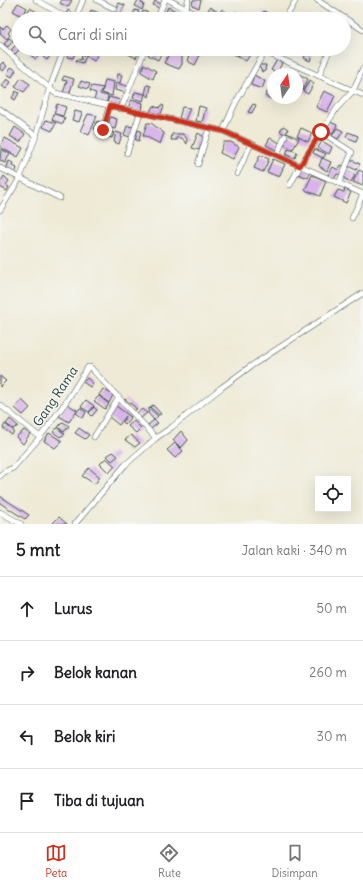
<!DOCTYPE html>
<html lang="id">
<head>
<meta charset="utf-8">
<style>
	:root { --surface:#fff; --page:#f6f6f6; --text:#202124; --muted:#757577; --line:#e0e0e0; --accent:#c8321e }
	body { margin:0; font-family:Delius,sans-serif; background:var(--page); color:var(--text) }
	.controls { position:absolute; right:12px; bottom:12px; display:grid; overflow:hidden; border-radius:0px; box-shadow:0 4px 16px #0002 }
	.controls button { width:36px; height:36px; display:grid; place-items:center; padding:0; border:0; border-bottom:1px solid var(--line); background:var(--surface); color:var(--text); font:20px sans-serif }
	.compass { position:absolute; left:267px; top:68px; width:36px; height:36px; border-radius:50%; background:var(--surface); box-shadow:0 4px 16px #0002; rotate:13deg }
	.stop { position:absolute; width:12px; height:12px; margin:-9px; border:3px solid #c8321e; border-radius:50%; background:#fff }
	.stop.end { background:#c8321e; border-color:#fff; box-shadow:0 1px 4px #0008 }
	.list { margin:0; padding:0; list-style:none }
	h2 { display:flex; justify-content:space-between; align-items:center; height:52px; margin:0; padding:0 16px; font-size:17px }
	h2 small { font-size:13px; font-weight:400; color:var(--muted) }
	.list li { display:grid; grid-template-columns:26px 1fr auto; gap:12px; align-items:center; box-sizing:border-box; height:64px; padding:0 16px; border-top:1px solid var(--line) }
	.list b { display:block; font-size:15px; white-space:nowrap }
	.list em { font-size:13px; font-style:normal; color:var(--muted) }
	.icon { flex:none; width:22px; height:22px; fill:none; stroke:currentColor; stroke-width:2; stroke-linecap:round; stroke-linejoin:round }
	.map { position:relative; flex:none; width:363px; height:524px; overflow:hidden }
	.search { position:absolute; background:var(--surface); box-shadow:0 4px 16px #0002; left:12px; right:12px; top:12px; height:44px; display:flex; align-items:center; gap:10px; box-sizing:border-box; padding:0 14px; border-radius:22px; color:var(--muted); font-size:15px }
	.sheet { height:308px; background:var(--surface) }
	nav { display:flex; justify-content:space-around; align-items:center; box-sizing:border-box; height:56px; border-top:1px solid var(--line); background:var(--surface); font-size:11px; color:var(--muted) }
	nav a { display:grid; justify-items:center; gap:2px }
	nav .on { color:var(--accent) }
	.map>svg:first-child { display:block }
	.building { fill:#d9b3ea }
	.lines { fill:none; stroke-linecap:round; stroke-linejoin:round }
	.minor-casing { stroke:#3e574c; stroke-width:6 }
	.minor { stroke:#fff; stroke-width:5 }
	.route { stroke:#c8321e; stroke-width:5 }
	.labels { text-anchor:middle; stroke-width:3; stroke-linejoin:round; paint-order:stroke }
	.street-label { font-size:13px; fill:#1f3d34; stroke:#f6f6f2 }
</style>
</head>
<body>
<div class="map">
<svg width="363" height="524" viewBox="0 0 363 524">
	<rect width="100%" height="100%" fill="#f6f6f2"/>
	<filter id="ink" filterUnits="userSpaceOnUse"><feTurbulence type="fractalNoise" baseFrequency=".025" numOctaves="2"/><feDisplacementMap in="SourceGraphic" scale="8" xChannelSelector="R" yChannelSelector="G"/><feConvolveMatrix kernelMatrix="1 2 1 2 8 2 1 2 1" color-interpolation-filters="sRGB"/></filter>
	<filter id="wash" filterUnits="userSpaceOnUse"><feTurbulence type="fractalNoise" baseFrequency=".012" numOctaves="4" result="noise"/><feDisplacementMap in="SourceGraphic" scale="16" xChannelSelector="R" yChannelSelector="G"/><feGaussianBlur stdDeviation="0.9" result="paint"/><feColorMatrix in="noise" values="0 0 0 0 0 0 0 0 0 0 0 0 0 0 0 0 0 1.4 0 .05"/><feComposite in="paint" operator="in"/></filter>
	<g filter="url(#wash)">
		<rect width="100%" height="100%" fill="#eeead6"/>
		<g id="blocks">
			<g class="building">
				<path d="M62,0H72L68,7L60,3Z"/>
				<path d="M138,0H142L141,3L144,4L142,10L135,6Z"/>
				<path d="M193,0H201L199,8L192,5Z"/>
				<path d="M155,1L161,4L159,9L157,7L153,5Z"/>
				<path d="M18,3L27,8L22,16L13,11Z"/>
				<path d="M118,3L125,5L120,15L116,13L118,7Z"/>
				<path d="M168,7L176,11V13L171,11L167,19H163Z"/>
				<path d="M210,7L218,12L214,18L207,13Z"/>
				<path d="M30,8L42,15L40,19H31L25,16Z"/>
				<path d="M222,9L229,14L226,19H216Z"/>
				<path d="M68,10L76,15L74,19H71L65,16Z"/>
				<path d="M91,10L99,13L97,19L89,17Z"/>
				<path d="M135,10L139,11L136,18L132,17Z"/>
				<path d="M143,11L147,12L144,19H142L140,18Z"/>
				<path d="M264,11L269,14L267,19H260Z"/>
				<path d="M147,13L152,15L150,19L145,17Z"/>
				<path d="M242,13L250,17L249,19H241L239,18Z"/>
				<path d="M7,25L11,29L8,33L10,35L7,39L0,33V27L3,29Z"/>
				<path d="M9,38L13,41L8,47L4,44Z"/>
				<path d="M16,45L19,47V50L15,54L11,50Z"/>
				<path d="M32,49H36L41,52L36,59L29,54Z"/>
				<path d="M70,49L76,51L73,58L67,57Z"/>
				<path d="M90,49L98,53L94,61L86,56Z"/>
				<path d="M130,49H140L136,58L128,54Z"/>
				<path d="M191,49L200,55L195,65L189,62L188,55Z"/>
				<path d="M223,49H241L237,56Z"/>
				<path d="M242,49L251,53L246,61L238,57Z"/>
				<path d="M46,50L51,54L47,60L43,57Z"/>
				<path d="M151,50L161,54L158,60L148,55Z"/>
				<path d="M307,50L313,52L310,61L304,58Z"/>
				<path d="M171,51L182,56V64L179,69L164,63Z"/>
				<path d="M82,55L86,56L83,63L76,61L77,59L81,60Z"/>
				<path d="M277,60L282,63L277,73L271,70Z"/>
				<path d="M3,62L7,66L3,71L0,69V65Z"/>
				<path d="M144,64L156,71L153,79L141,72Z"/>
				<path d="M260,65H266L265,71L262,72L259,66Z"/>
				<path d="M11,67L16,70L12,77L7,74Z"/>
				<path d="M118,74L122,75L120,83L116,82Z"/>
				<path d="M299,74L308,79L302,91L297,88V78Z"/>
				<path d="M254,75L265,81L262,89L251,85Z"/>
				<path d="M64,76L74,79L69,95L63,93L67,81L62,80Z"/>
				<path d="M21,78L30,84L24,92L15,87Z"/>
				<path d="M7,79L11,82L6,89L2,86Z"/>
				<path d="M105,80L114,82L112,96L102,93Z"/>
				<path d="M310,80L314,83L308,94L303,91Z"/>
				<path d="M81,81L90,84L88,89L79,86Z"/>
				<path d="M273,82V95L271,99L265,96Z"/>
				<path d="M116,83L127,86V93L115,90Z"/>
				<path d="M147,85L151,86L149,97L145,94Z"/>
				<path d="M92,86L103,88L100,94L108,96L106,104L94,101L96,93L90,91Z"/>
				<path d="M16,91L19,93L15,100L12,98Z"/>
				<path d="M324,91L335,96L327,112L316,107Z"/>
				<path d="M135,92L145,94L143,101L133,98Z"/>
				<path d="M109,97L120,100L118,106L107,103Z"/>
				<path d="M131,100L143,103L142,111L129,107Z"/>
				<path d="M57,104L66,107L63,116L55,114L65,118L63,124L52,120Z"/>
				<path d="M253,104L256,105L252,113L248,112Z"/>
				<path d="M161,105L164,106L160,116L149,114L153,106L159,108Z"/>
				<path d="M199,106L206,108L202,122L196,121Z"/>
				<path d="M182,107L190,108L185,120L179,119Z"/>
				<path d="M75,111L82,113L79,122L72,120Z"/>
				<path d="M88,114L97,116L89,135L80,131Z"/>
				<path d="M110,117L117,119L115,129L108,127Z"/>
				<path d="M46,120L56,123L52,131L43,127Z"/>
				<path d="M97,121L107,124L105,133L94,129Z"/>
				<path d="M330,122L337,125L332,134L325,131Z"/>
				<path d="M147,123H151L164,133L160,144L145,136H143Z"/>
				<path d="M127,126L133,127L130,137L124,135Z"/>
				<path d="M283,126L288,129L286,134L280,132Z"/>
				<path d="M15,127L25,134L20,142L10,136Z"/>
				<path d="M301,128L312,133L308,142L297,136Z"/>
				<path d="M337,128L343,131L338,139L332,136Z"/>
				<path d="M138,130L141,131L139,141L135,139Z"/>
				<path d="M107,131L114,133L112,138L105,136Z"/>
				<path d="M116,132L122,134L119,144L114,142Z"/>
				<path d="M348,132L358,136L356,141L346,137Z"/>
				<path d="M198,133L204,137L199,150L192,148Z"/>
				<path d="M287,133L299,139L293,149L283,144Z"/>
				<path d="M172,134H183L187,139V144L182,138L177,137V140H171Z"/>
				<path d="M5,138L23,148L18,157L0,147Z"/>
				<path d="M270,138L280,143L276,150L266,145Z"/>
				<path d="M322,141L332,147L329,154L318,148Z"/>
				<path d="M224,142H231L239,147L233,159L220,153Z"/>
				<path d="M1,149L10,154L5,163L0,160Z"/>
				<path d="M288,149L297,152L295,158L286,155Z"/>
				<path d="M315,149L326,154L323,158L313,153Z"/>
				<path d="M260,155L269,159L263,172L254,168Z"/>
				<path d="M322,158L331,162L327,171L319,166Z"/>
				<path d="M273,159L285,164L279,177L267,172Z"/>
				<path d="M352,160L360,164L356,170L348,166Z"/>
				<path d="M9,161L13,163L12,166L17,168L15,174L6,170Z"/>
				<path d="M341,165L345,167L341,175L337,174L334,179L328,175L333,167L338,170Z"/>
				<path d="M302,168L310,173L308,178L298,174Z"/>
				<path d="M347,170L355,175L351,182L343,178Z"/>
				<path d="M359,170L363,172V186L353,182Z"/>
				<path d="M312,175L326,181L320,196L305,190Z"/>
				<path d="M4,176L9,181L6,185L9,187L7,191L0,187V183Z"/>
				<path d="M345,189L351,192L346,203L334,197L338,190L344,192Z"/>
				<path d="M0,376L6,381L0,387Z"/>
				<path d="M87,378L93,383L90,387L83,382Z"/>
				<path d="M103,389L113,395L109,403L99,395Z"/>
				<path d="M99,396L109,404L105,409L94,401Z"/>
				<path d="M125,399L137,409L133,411L124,400Z"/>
				<path d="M22,400L30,408L23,415L15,408Z"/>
				<path d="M86,400L94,406L89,412L81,407Z"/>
				<path d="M67,404L77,410L69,422L59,416Z"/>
				<path d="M153,405L161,414L159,415L150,407Z"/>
				<path d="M116,406L131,417L125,424L123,422L126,416L119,425L109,417Z"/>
				<path d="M94,407L97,410L92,416L89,413Z"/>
				<path d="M80,408L86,412L83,418L76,413Z"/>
				<path d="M149,408L158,416L154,420L148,413Z"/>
				<path d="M142,409L147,413L141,418L137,413Z"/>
				<path d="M10,419L18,426L13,429L6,424Z"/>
				<path d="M154,420L158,423L151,429L148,425Z"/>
				<path d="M134,421L141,428L136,433L128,426Z"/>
				<path d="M63,422L69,426L64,432L58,427Z"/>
				<path d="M5,424L14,431L12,435L3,428Z"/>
				<path d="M57,428L65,434L60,437L53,432Z"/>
				<path d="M79,428L89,435L85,439L75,433Z"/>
				<path d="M24,430L30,434L23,444L16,437Z"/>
				<path d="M181,431L188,440L181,448L173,440Z"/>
				<path d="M49,433L62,441L55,448L44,441Z"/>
				<path d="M131,435L140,443L135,447L125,440Z"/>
				<path d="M175,443L183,451L175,458L167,450Z"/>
				<path d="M113,452L118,456L112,461L107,456Z"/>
				<path d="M106,458L115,466L109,473L100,464Z"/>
				<path d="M89,468L100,477L95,484L82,476Z"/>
				<path d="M0,496L29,515L25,519L0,503Z"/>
				<path d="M59,517L67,524H52Z"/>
			</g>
		</g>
	</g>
	<g filter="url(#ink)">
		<use href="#blocks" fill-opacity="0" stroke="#3e574c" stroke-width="1"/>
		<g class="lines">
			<g class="minor-casing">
				<g id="minor">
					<path d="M36,0L69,19"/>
					<path d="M97,0L115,9"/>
					<path d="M169,0L205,19"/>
					<path d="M317,0L363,30"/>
					<path d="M0,5L3,0"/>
					<path d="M186,9L188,0"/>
					<path d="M75,19L83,0"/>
					<path d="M157,19L165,0"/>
					<path d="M233,19L236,14"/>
					<path d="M285,19L296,0"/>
					<path d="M0,45L55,93L223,131L363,194"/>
					<path d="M258,49L363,95"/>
					<path d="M179,53L181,49"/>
					<path d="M319,76L329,51"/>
					<path d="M0,109L36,136"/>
					<path d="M121,109L145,49"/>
					<path d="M103,130L109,106"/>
					<path d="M223,131L235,104L266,49"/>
					<path d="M321,132L352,152L339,183"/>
					<path d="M127,153L140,113"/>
					<path d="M277,155L285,136"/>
					<path d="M198,164L209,128"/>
					<path d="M0,168L60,198"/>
					<path d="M237,174L251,144"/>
					<path d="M290,185L300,166L337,108L353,91L363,68"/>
					<path d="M0,210L20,178L36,136L49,90L64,49"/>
					<path d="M352,218L363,194"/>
					<path d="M0,405L40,437L66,402L88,367H90L156,438"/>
					<path d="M94,437L119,397"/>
					<path d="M0,476L4,472L13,468L40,437"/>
					<path d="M0,512L21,524"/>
					<path d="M75,524L125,465L156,438L172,427L221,388L251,366L363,293"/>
				</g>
			</g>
			<use href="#minor" class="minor"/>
		</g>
	</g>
	<g class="lines" filter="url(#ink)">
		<path class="route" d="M103,130L110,106L223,131L300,166L321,132"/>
	</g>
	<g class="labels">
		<g class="street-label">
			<text transform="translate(55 396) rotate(-56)" y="5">Gang Rama</text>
		</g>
	</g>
</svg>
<div class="controls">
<button><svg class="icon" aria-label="locate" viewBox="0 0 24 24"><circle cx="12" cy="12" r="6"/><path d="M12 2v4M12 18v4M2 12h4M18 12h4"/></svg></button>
</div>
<svg class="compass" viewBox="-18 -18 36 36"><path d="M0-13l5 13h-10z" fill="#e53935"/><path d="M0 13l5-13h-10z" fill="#757577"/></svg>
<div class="stop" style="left:321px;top:132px"></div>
<div class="stop end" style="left:103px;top:130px"></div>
<div class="search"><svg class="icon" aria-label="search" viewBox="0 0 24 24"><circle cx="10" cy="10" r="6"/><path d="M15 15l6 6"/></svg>Cari di sini</div>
</div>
<section class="sheet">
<h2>5 mnt<small>Jalan kaki · 340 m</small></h2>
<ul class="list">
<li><svg class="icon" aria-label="ahead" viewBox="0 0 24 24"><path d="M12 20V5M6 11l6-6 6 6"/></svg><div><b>Lurus</b></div><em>50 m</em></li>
<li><svg class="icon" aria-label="right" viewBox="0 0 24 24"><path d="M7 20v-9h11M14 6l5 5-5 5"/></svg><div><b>Belok kanan</b></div><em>260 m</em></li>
<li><svg class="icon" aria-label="left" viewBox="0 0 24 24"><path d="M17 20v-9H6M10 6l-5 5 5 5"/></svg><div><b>Belok kiri</b></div><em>30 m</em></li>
<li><svg class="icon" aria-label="arrive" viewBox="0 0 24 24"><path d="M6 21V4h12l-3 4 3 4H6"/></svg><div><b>Tiba di tujuan</b></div></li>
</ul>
</section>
<nav>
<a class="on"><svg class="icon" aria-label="map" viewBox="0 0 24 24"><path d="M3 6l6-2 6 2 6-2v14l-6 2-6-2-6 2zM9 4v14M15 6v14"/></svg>Peta</a>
<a><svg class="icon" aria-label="directions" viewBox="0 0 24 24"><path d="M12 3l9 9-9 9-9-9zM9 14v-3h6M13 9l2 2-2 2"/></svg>Rute</a>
<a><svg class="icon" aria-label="saved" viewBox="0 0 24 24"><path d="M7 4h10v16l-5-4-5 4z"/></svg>Disimpan</a>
</nav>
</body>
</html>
